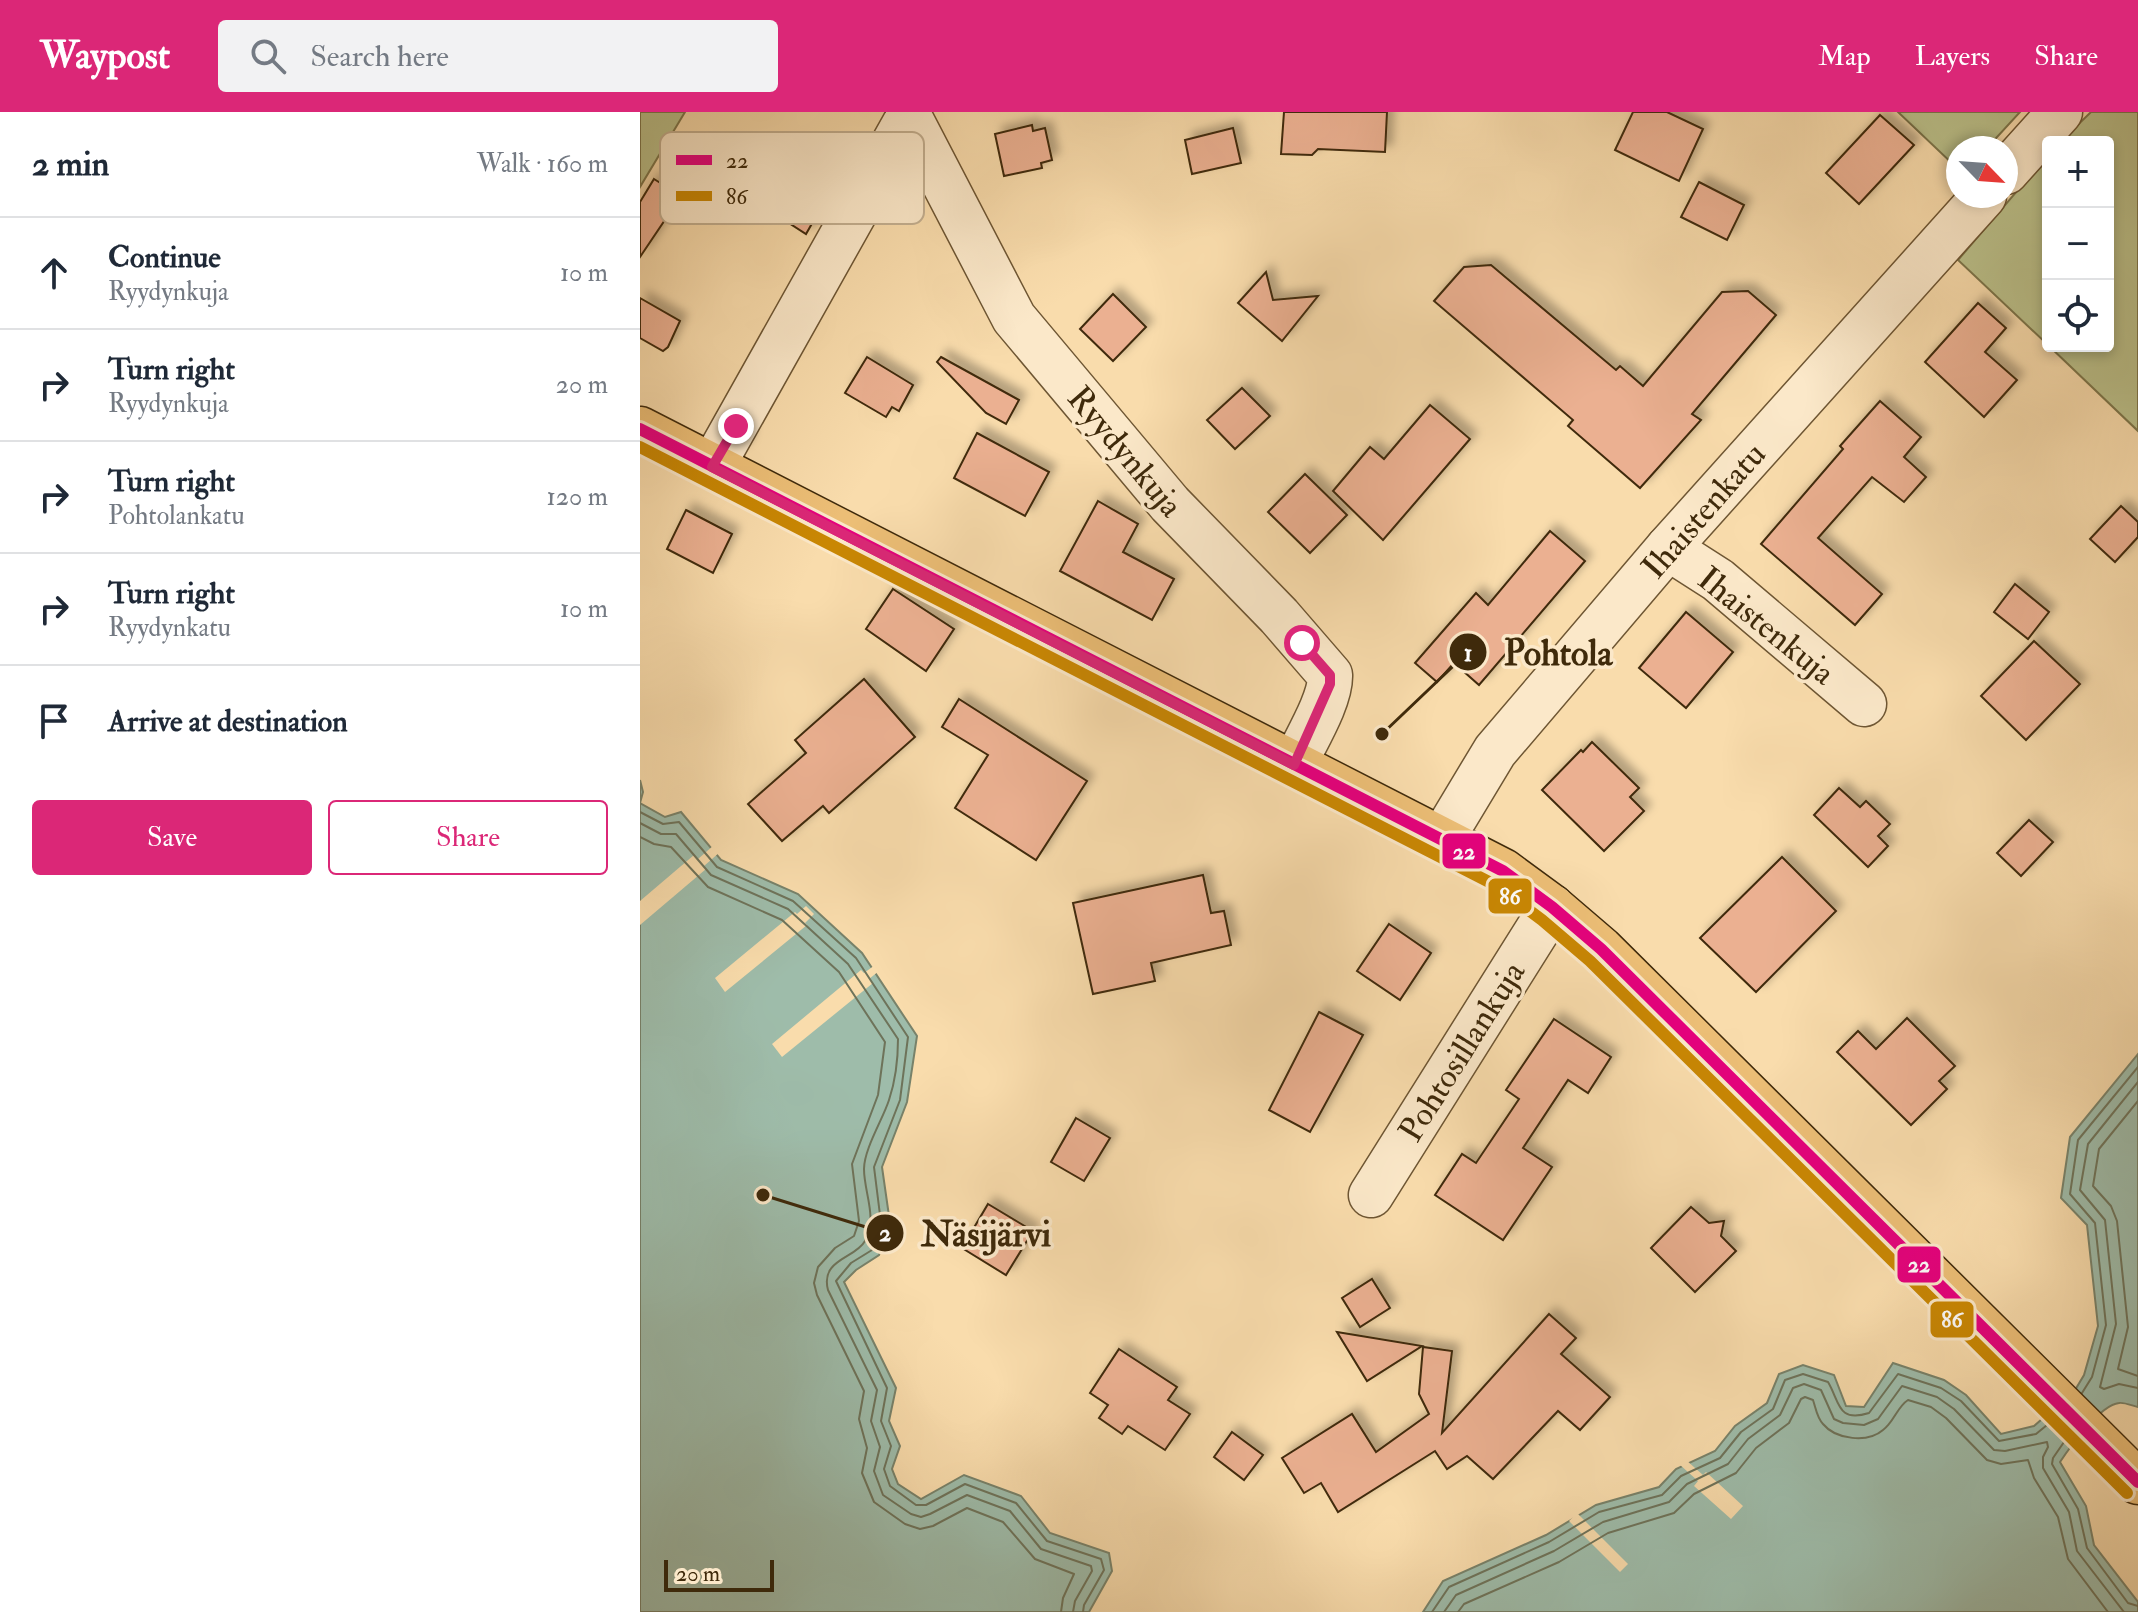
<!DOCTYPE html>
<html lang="en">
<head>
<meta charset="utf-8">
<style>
	:root { --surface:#fff; --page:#f2f2f3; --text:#1f2937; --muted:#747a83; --line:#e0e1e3; --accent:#db2777 }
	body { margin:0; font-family:"IM FELL Double Pica",serif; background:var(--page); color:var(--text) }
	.controls { position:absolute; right:24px; top:24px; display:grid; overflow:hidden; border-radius:8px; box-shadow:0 4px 12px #0003 }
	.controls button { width:72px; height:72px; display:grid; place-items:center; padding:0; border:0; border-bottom:2px solid var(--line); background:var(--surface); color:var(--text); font:40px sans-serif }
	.compass { position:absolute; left:1306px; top:24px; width:72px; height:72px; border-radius:50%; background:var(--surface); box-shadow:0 4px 12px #0003; rotate:115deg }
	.scale { position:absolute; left:24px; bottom:20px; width:110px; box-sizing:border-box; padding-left:8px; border:4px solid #3f2a0b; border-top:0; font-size:22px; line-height:28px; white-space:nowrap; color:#3f2a0b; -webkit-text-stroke:6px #fbe8c9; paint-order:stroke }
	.stop { position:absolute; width:24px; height:24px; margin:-18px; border:6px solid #db2777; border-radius:50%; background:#fff }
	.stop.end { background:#db2777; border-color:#fff; box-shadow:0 2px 8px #0008 }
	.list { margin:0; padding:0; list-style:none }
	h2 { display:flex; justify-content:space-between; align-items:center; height:104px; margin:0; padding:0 32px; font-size:34px }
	h2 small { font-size:26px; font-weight:400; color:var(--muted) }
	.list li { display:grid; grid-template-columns:52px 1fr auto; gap:24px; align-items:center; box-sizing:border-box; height:112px; padding:0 32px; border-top:2px solid var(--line) }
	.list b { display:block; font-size:30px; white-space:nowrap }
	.list p { margin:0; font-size:26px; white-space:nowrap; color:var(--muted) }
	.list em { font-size:26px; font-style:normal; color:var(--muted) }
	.actions { display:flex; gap:16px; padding:24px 32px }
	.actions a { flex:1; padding:18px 0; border:2px solid var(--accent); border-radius:8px; text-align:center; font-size:28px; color:var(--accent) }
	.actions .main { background:var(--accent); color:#fff }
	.icon { flex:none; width:44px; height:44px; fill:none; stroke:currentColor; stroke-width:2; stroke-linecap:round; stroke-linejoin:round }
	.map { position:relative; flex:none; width:1498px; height:1500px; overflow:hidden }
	header { display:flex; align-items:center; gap:48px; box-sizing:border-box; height:112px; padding:0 40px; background:var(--accent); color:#fff }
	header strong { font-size:38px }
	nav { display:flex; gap:44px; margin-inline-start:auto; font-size:28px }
	.search { width:560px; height:72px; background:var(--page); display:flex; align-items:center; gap:20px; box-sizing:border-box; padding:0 28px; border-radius:8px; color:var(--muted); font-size:30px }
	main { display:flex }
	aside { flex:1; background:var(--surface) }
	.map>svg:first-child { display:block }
	.green { fill:#bbc18b; stroke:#7d764b; stroke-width:2 }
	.water { fill:#9ebcaa; stroke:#78826a; stroke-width:2 }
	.pier { fill:#f9dcac }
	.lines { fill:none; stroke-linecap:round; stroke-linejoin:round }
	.shore { stroke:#6e735a; stroke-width:2 }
	.building { fill:#ebb091; stroke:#3f2a0b; stroke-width:2; filter:url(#shadow) }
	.minor-casing { stroke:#6e5633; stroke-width:47 }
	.major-casing { stroke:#3f2a0b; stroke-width:47 }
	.minor { stroke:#fbe8c9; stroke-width:44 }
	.major { stroke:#ecbe76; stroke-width:44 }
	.bus-1-casing { stroke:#fbe8c9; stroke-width:18 }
	.bus-2-casing { stroke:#fbe8c9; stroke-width:18 }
	.bus-1 { stroke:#e5007d; stroke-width:12 }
	.bus-2 { stroke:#c98703; stroke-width:12 }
	.route { stroke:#db2777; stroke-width:10 }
	.labels { text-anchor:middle; stroke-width:7; stroke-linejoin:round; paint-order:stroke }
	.street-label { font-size:34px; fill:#3f2a0b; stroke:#fbe8c9 }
	.key { fill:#fbe8c9; stroke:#c3af90; stroke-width:2 }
	.key-label { font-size:22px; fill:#3f2a0b }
	.leader { fill:none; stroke:#3f2a0b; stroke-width:3 }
	.callout-dot { fill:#3f2a0b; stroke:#fbe8c9; stroke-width:3 }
	.mark-label { font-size:24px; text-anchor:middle; font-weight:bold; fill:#fff }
	.callout-label { font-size:36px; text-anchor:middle; font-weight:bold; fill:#3f2a0b; stroke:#fbe8c9; stroke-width:7; stroke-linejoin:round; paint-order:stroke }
	.line-badge { stroke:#fbe8c9; stroke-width:3 }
	.badge-label { font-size:22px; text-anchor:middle; font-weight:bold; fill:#fff }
</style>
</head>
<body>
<header>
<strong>Waypost</strong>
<div class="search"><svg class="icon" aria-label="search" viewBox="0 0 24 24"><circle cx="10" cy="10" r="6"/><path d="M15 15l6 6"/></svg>Search here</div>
<nav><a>Map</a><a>Layers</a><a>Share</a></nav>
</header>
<main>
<aside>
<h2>2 min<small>Walk · 160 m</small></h2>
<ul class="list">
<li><svg class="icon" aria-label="ahead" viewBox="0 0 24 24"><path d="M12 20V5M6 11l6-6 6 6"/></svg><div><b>Continue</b><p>Ryydynkuja</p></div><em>10 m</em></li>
<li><svg class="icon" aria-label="right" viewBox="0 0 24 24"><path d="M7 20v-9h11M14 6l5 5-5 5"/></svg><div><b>Turn right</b><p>Ryydynkuja</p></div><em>20 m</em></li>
<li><svg class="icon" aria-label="right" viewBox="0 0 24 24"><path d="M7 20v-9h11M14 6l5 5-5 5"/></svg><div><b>Turn right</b><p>Pohtolankatu</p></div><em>120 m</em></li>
<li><svg class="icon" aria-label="right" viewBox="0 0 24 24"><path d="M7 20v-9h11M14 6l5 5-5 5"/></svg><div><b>Turn right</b><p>Ryydynkatu</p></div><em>10 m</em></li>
<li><svg class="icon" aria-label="arrive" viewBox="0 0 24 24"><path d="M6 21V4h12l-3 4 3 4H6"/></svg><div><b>Arrive at destination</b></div></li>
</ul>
<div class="actions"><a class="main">Save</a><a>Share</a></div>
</aside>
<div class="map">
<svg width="1498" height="1500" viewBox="0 0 1498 1500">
	<defs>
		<filter id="shadow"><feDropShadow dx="7" dy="-7" stdDeviation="4" flood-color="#0004"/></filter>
	</defs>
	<rect width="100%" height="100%" fill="#f9dcac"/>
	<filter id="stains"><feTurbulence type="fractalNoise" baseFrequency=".0025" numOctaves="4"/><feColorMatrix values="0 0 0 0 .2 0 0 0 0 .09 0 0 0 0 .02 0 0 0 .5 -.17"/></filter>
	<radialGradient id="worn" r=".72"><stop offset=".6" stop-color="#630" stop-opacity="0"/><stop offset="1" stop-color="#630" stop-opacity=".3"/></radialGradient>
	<g class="green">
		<path d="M0,0H45L0,75Z"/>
		<path d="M1258,0H1380L1347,36H1318V57Z"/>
		<path d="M1451,0H1498V319L1409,234H1468V30H1420Z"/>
		<path d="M1408,43V233L1318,148Z"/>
	</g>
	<g class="water">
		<path d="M0,668L3,680L0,691L25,705L41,700L81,748L158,782L222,841L277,924L267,990L242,1055L250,1111L239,1143L216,1158L204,1170L256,1276L249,1309L260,1334L252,1357L258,1372L281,1387L324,1363L381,1384L410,1421L469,1441L472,1459L449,1500H0Z"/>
		<path d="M1498,942V1295C1493,1294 1484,1290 1479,1291C1460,1293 1430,1335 1420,1350L1446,1394L1454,1433L1498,1490V1500H783L803,1469L906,1423L956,1393L1019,1375L1036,1357L1075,1339L1095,1314L1127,1291L1139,1262L1163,1253L1194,1263L1206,1294L1224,1295L1253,1251L1304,1268L1326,1283L1361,1322L1394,1314L1435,1278L1444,1263L1458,1214L1447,1113L1421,1086L1430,1025Z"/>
	</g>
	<g class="pier">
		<path d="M74,733L80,740L64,754L66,757L0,813V789L54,743L58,747Z"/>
		<path d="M166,794L174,802L165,811L167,813L85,880L75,866L155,800L157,802Z"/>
		<path d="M235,853L239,859L229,867L233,871L142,945L132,932L221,858L224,861Z"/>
		<path d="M1046,1348L1063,1363L1066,1360L1103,1394L1091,1407L1054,1374L1058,1369L1039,1352Z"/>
		<path d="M937,1401L988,1452L980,1460L929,1409Z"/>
	</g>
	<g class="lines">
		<g class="shore">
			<path d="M0,700L23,712L39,710L77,755L153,789L216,846L268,925L260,988L234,1055L241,1111L232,1138L211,1151L196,1169L247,1276L241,1309L251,1334L244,1357L250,1374L276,1393H286L325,1372L376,1391L407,1429L461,1447L464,1458L444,1493L443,1500"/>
			<path d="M0,711L21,722H36L71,763L148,797L208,852L258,927C258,946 255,970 249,988C243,1007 224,1037 224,1057C224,1081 238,1106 225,1129C215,1147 180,1147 188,1178L237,1278L231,1309L240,1335L234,1359L243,1383L271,1402L281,1405L290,1402L327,1383L370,1399L401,1437L451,1454L452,1459L435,1489L433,1500"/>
			<path d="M0,725L14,732L31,735L68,775L142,808L199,860L245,930L238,983L212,1052L219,1109L214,1124L195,1136L178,1155L174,1171L177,1183L224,1279L219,1307L227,1336L222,1361L234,1390L265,1412L280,1417L293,1414L327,1396L363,1410L395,1447L434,1462L423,1486L421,1500"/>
			<path d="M1498,970L1448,1032L1440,1078L1465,1108L1476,1212L1460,1275L1464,1277L1479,1272L1498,1276"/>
			<path d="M1498,989L1459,1037L1453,1074L1471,1094L1477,1109L1488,1215L1478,1257L1498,1264"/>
			<path d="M1442,1281L1452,1265L1466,1213L1455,1111L1430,1082L1438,1028L1498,955"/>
			<path d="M1424,1330L1413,1346L1412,1352L1438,1397L1447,1436L1488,1491L1498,1494"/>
			<path d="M792,1500L809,1475L909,1430L959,1400L1022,1383L1041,1364L1080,1346L1101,1320L1133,1297L1145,1268L1163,1262L1188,1270C1200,1290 1197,1311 1229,1301L1258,1262L1301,1276L1321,1289L1359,1329L1396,1322L1407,1313"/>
			<path d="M804,1500L816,1483L914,1439L963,1410L1029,1390L1047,1372L1088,1352L1108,1327L1140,1303L1153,1276L1164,1272L1181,1278L1194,1307L1203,1311L1224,1313L1238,1307L1262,1274L1297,1285L1314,1297L1354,1338L1365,1339L1407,1330L1408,1335L1403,1345V1356L1429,1400L1437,1439L1484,1500"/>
			<path d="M818,1500L824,1492L919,1450L968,1421L1034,1401L1054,1382L1096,1361L1116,1336L1149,1311L1161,1287L1165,1285L1173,1288C1176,1297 1177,1306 1183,1312C1196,1328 1228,1331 1243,1318C1254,1310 1257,1295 1268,1288L1291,1295L1306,1306L1347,1348L1361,1352L1388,1348L1394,1366L1418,1405L1428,1447L1468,1500"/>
		</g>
	</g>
	<g class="building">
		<path d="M644,0H747L745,40L678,37L672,43L641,42Z"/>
		<path d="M993,0H1027L1063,17L1039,69L975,38Z"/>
		<path d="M1240,3L1274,33L1219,92L1186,61Z"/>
		<path d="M392,13L393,19L405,16L412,48L401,51L402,56L364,64L355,22Z"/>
		<path d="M593,16L601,51L552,62L545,28Z"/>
		<path d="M153,43L195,71L166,122L121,93Z"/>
		<path d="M14,67L41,84L0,145V90Z"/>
		<path d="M1059,70L1104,93L1087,128L1041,105Z"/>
		<path d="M851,153L976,258L980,254L1003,274L1082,180L1108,179L1136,203L1052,302L1061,308L1000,376L928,314L933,308L794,189L824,155Z"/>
		<path d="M626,160L633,188L678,184L642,229L598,191Z"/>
		<path d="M473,182L506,215L473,249L440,217Z"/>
		<path d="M0,186L40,209L28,235L23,239L0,226Z"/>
		<path d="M1338,191L1366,216L1345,240L1377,268L1344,305L1285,250Z"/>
		<path d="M227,245L273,273L259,299L252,295L246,305L205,281Z"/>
		<path d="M301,245L379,288L366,312L346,301L297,250Z"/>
		<path d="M602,276L630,304L595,337L567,308Z"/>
		<path d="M1240,289L1281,325L1264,345L1286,365L1264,390L1232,365L1178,426L1242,482L1215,513L1121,432L1203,337L1200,334Z"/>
		<path d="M790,293L830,327L743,428L693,379L730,335L744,347Z"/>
		<path d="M337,321L409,360L385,404L314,366Z"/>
		<path d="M665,362L707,403L670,441L628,400Z"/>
		<path d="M458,389L498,412L483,440L534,467L512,508L420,459Z"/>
		<path d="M1481,394L1498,410V425L1475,450L1450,427Z"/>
		<path d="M46,398L92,422L73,461L27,437Z"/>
		<path d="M910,419L945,449L839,573L814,551L797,570L775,551L836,481L848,493Z"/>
		<path d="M1375,472L1409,500L1388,527L1354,500Z"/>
		<path d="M253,477L314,517L286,559L226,517Z"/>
		<path d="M1046,500L1093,540L1046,596L999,556Z"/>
		<path d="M1394,529L1440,572L1386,628L1341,584Z"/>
		<path d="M224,567L275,625L189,701L183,694L142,729L108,692L166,641L155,628Z"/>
		<path d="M319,587L447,669L396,748L315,696L348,643L302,615Z"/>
		<path d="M952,630L999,676L990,685L1004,699L964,739L902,678L941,638L943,640Z"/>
		<path d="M1199,676L1220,695L1226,689L1250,712L1238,724L1248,734L1228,755L1174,703Z"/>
		<path d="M1389,708L1413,730L1381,764L1357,741Z"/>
		<path d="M1142,745L1196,799L1116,880L1060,826Z"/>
		<path d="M563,763L571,801L584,799L591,833L511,851L515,869L453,882L433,791Z"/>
		<path d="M749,812L791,841L760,888L717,859Z"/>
		<path d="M679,900L723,923L670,1020L629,998Z"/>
		<path d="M1267,906L1315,954L1299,969L1307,977L1271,1013L1197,940L1218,919L1236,937Z"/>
		<path d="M914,907L971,945L948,981L928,968L883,1036L912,1055L863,1128L795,1083L822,1042L836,1051L879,987L866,978Z"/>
		<path d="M436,1006L470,1026L444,1069L411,1050Z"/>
		<path d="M348,1092L393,1119L366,1163L322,1136Z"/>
		<path d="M1051,1095L1069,1111L1084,1109L1081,1124L1096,1139L1055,1180L1011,1136Z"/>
		<path d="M732,1167L750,1196L720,1215L702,1186Z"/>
		<path d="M909,1202L936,1226L921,1242L970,1285L940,1318L918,1299L853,1367L827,1344L807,1357L795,1339L698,1400L681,1371L664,1381L642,1346L712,1302L736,1340L789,1302L779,1282L783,1235L812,1239L802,1321Z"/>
		<path d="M697,1220L782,1234L727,1269Z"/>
		<path d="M479,1237L537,1275L528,1288L550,1302L525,1338L488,1314L482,1322L459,1306L468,1293L450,1281Z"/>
		<path d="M592,1320L623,1343L604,1368L574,1345Z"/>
	</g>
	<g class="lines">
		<g class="minor-casing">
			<g id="minor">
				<path d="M269,4L374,206L530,392L639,504L690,563C691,588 665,629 654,653"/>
				<path d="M1366,60L1420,0"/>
				<path d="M72,355L269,4L268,0"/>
				<path d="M1028,436L1078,468L1224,592"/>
				<path d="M802,727L855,639L1028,436L1344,84"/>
				<path d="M731,1083L912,795"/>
			</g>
		</g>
		<g class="major-casing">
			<path id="major" d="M0,317L863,759L912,795L961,837L1498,1370"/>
		</g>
		<use href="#minor" class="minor"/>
		<use href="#major" class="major"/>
		<g class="bus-1-casing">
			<path id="bus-1" d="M0,317L863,759L912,795L961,837L1498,1370"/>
		</g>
		<g class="bus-2-casing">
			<path id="bus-2" d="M0,335L855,773L902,808L950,849L1487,1381"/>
		</g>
		<use href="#bus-1" class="bus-1"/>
		<use href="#bus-2" class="bus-2"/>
	</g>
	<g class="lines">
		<path class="route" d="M96,314L72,355L654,653L690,572V563L662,531"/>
	</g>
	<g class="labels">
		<g class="street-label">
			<text transform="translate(486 339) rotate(50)" y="12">Ryydynkuja</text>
			<text transform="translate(1063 398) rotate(-49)" y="12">Ihaistenkatu</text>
			<text transform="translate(1127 513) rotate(39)" y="12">Ihaistenkuja</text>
			<text transform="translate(821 939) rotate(-58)" y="12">Pohtosillankuja</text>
		</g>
	</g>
	<rect x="20" y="20" width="264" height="92" rx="12" class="key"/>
	<rect x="36" y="43" width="36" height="10" fill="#e5007d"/>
	<rect x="36" y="79" width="36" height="10" fill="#c98703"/>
	<g class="key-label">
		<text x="86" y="56">22</text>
		<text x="86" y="92">86</text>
	</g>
	<path class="leader" d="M742 622L828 540M123 1083L245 1121"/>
	<g class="callout-dot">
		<circle cx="742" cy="622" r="8"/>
		<circle cx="123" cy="1083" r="8"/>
		<circle cx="828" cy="540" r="20"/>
		<circle cx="245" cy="1121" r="20"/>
	</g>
	<g class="mark-label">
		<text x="828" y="549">1</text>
		<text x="245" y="1129">2</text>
	</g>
	<g class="callout-label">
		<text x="918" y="553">Pohtola</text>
		<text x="346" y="1134">Näsijärvi</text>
	</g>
	<g class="line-badge">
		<rect x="801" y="720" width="46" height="38" rx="8" fill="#e5007d"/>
		<rect x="847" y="765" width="46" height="38" rx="8" fill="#c98703"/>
		<rect x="1256" y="1133" width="46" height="39" rx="8" fill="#e5007d"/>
		<rect x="1289" y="1188" width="46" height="39" rx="8" fill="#c98703"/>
	</g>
	<g class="badge-label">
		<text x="824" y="747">22</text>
		<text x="870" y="792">86</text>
		<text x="1279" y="1160">22</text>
		<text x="1312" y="1215">86</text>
	</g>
	<rect width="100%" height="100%" filter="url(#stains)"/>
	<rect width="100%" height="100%" fill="url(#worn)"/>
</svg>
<div class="controls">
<button>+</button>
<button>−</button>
<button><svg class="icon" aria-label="locate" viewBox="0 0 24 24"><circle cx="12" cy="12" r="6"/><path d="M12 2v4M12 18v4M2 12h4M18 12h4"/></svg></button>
</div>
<svg class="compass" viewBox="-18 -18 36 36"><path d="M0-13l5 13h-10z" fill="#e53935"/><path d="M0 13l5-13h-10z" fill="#747a83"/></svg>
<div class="scale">20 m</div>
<div class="stop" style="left:662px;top:531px"></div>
<div class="stop end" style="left:96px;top:314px"></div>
</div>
</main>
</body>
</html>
